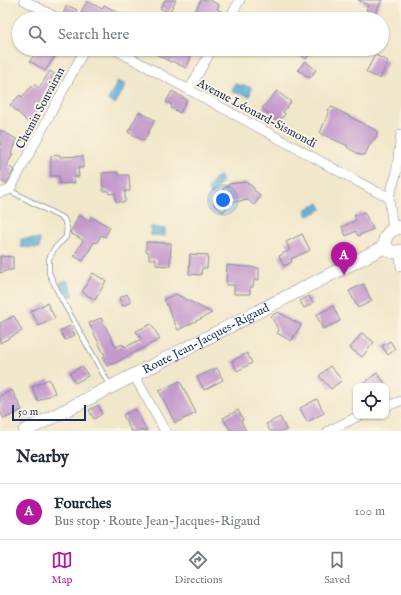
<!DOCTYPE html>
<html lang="en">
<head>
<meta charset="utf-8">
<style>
	:root { --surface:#fff; --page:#f2f2f3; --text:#1f2937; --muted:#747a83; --line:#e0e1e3; --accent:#b5179e }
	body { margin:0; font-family:"IM FELL English",serif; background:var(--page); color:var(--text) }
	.controls { position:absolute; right:12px; bottom:12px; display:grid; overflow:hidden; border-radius:8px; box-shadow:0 1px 3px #0004 }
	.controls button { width:36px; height:36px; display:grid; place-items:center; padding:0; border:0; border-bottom:1px solid var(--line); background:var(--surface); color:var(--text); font:20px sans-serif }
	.scale { position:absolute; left:12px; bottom:10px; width:74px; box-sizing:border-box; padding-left:4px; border:2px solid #1b2f5e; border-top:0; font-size:11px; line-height:14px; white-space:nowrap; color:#1b2f5e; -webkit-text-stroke:3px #fcf5e5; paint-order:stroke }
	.you { position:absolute; left:223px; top:200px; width:14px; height:14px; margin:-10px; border:3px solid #fff; border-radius:50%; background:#1a73e8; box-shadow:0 0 0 6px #1a73e833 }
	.badge { display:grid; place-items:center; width:26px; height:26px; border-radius:50%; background:var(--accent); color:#fff; font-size:13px; font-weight:700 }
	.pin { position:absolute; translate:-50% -33px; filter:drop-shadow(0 1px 2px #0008) }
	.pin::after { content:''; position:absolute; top:21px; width:14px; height:12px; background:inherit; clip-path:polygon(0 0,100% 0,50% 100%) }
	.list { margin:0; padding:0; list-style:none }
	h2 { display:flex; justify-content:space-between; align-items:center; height:52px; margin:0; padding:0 16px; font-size:17px }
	h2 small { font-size:13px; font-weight:400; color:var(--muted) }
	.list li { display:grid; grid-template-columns:26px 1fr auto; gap:12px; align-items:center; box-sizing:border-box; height:56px; padding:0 16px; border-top:1px solid var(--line) }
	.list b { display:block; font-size:15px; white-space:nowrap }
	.list p { margin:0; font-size:13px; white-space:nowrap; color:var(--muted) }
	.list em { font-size:13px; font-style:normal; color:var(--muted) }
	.icon { flex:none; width:22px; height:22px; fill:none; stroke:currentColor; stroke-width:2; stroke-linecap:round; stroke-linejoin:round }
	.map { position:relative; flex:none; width:401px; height:431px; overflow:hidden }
	.search { position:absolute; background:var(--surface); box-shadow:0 1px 3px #0004; left:12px; right:12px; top:12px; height:44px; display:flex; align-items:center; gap:10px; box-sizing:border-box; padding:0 14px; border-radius:22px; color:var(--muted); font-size:15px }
	.sheet { height:108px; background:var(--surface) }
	nav { display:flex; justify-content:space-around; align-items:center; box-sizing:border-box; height:56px; border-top:1px solid var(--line); background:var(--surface); font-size:11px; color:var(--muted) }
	nav a { display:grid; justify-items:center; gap:2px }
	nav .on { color:var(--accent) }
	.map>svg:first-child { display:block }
	.water { fill:url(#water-ripples); stroke:#3c709c }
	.building { fill:#c39acd }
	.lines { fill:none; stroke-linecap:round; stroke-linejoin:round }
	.lane-casing { stroke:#868b94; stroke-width:6 }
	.street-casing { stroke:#868b94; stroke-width:10 }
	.secondary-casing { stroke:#868b94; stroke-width:14 }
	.lane { stroke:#fff; stroke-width:4.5 }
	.street { stroke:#fff; stroke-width:9 }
	.secondary { stroke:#fff; stroke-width:13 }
	.labels { text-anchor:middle; stroke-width:4; stroke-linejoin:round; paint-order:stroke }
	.street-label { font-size:12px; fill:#1b2f5e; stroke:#fcf5e5 }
</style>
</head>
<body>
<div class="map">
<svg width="401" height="431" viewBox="0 0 401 431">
	<defs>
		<pattern id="water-ripples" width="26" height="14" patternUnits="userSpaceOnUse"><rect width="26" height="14" fill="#5eb0d9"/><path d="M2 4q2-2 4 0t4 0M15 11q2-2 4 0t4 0" fill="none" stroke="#4d90b3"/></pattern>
	</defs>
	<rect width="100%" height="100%" fill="#fcf5e5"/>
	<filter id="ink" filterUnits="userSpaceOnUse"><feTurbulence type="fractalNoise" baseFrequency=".025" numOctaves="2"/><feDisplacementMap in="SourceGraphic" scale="8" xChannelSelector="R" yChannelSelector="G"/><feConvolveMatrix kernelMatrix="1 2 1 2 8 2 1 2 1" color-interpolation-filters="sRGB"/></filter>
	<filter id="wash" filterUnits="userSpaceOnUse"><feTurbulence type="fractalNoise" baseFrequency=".012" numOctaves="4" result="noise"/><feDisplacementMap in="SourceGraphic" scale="16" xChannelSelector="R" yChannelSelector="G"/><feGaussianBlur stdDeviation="0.9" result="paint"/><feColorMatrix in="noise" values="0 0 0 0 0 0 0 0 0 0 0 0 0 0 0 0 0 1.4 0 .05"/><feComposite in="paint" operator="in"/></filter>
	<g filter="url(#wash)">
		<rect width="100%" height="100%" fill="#f1e7ca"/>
		<g class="water">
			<path d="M118,81L126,85L115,104L108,100Z"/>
			<path d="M234,84L251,87L250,96L232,92Z"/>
			<path d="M219,176L223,181L213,193V195H211L208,189L217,177Z"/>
			<path d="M319,203L322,209L308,216L305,210Z"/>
			<path d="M151,227L165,229V236L150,235Z"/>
			<path d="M21,239H40L39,248L21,247Z"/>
			<path d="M67,280L74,295L67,298L60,283Z"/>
		</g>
		<g id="blocks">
			<g class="building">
				<path d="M165,0H176L169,13L160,8Z"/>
				<path d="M201,0H210L219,5L217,9L225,13L223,19H202L193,15Z"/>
				<path d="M358,0H382L374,15L366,10L368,5Z"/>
				<path d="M87,1L102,9L104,5L130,19H94L81,12Z"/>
				<path d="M67,5L77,10L72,19L63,14Z"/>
				<path d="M38,49H60L45,71L30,61Z"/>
				<path d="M146,49H176L191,57L186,68L172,61L171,62Z"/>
				<path d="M293,49H314L306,59Z"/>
				<path d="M375,55L388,61L380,79L366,72Z"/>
				<path d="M305,61L316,70L310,78L298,70Z"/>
				<path d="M50,71L59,77L51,90L38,103L42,107L28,122L10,105L20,95L22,97L34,84L39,88Z"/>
				<path d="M172,91L187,100L180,113L171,108L172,105L166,102Z"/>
				<path d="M277,91L291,102L283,112L285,114L279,122L262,108Z"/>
				<path d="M332,107L377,131V136L370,144L365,155H360L347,147L348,146L320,133L326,119L329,109Z"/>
				<path d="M139,112L155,120L144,141L128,132Z"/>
				<path d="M0,130L18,140L11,153L13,154L7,165L14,170L6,184L0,180Z"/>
				<path d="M60,155V157L83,156V168H78L79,177H74L75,183L60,184L59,176H51V156Z"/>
				<path d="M118,172V175H129L130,191H125V202H116L115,193L109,194V191H103L102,173Z"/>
				<path d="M246,182L254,188V190L259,194L260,197L254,205L248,200L231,202L223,212L214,205V201L218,196L223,195V190L225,187H227L229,184Z"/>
				<path d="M364,212L373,229L358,236L356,231L346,236L342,227L356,220L354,216Z"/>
				<path d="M79,215L89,221L91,217L110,227L105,237L101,235L97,243L94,242L83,261L74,256L83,240L70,233Z"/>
				<path d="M302,234L310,250L291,259L292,262L284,266L279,256L290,250L286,242Z"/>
				<path d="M146,242L171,243L170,266L156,265V259H149V252L146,251Z"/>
				<path d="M190,254L208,255L207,268H202L201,275L189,274Z"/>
				<path d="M0,256L13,257V270H8L0,273Z"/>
				<path d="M227,265L259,268V280H254L253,287H250V294H234V285H226Z"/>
				<path d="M93,273L106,281L95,300L82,292Z"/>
				<path d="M363,284L372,301L358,308L349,291Z"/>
				<path d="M127,294L131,302L123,306L119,298Z"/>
				<path d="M176,294L212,313L178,330L164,299Z"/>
				<path d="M309,296L313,303L304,308L300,301Z"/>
				<path d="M47,303L55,318L39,326L31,311Z"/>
				<path d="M333,306L340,321L323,329L316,315Z"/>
				<path d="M278,312L301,325L291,341L277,333L279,331L271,316Z"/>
				<path d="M14,316L22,331L0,343V323Z"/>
				<path d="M101,318L116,347L122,344L123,346L124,345L126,347L141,339L136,331L151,324L160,339L113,364V363L107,366L103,358L105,356L89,323Z"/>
				<path d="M70,326L75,335L65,340L60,331Z"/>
				<path d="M362,333L374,342L362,357L350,348Z"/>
				<path d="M390,341L395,349L388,355L382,346Z"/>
				<path d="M247,353L252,363L237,371L232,361Z"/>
				<path d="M82,366L88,376L75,383L70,373Z"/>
				<path d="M330,366L342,380L331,389L319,376Z"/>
				<path d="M217,368L223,380L204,390L197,377Z"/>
				<path d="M377,373L387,386H360Z"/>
				<path d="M49,379L55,393L38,401L32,387Z"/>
				<path d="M180,381L196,413L175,423L159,391Z"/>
				<path d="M12,390L22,410L4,419L0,411V396Z"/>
				<path d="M317,399L324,413L307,422L300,408Z"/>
				<path d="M98,405L102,414L94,419L89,410Z"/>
				<path d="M135,409L147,431H131L123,415Z"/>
				<path d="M238,410L243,420L241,421L246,431H231L223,418Z"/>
				<path d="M280,417L287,431H270L266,424Z"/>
			</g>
		</g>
	</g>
	<g filter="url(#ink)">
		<use href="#blocks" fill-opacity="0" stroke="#868b94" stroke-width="1"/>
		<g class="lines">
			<g class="lane-casing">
				<path id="lane" d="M9,190L64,219L67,228L66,237L54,249L49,259V273L60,296L110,386"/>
			</g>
			<g class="street-casing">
				<g id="street">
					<path d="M24,0L59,19"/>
					<path d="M229,19L240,0"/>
					<path d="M114,49L377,192L389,197"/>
					<path d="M189,90L212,49"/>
					<path d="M0,193L9,190L13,184L85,49"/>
					<path d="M393,230L389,197L396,175L401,134"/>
					<path d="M400,251L401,267"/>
					<path d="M134,375L165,431"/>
					<path d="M386,406L401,401"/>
					<path d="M328,431L359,416"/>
				</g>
			</g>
			<g class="secondary-casing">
				<g id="secondary">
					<path d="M401,227C379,230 380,257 401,251"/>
					<path id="s1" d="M25,431L386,246"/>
				</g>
			</g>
			<use href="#lane" class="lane"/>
			<use href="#street" class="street"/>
			<use href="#secondary" class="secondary"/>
		</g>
	</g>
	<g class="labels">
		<g class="street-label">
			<text transform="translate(40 108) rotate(-62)" y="4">Chemin Souvairan</text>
			<text transform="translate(257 113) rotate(28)" y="4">Avenue Léonard-Sismondi</text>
			<text dy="4" stroke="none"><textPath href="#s1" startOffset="203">Route Jean-Jacques-Rigaud</textPath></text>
		</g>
	</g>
</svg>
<div class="controls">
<button><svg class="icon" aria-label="locate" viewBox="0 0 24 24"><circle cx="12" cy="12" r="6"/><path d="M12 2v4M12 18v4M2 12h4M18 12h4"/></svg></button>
</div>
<div class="scale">50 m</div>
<div class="you"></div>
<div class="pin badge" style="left:344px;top:275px">A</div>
<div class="search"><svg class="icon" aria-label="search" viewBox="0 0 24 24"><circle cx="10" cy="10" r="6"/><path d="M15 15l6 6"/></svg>Search here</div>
</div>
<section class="sheet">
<h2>Nearby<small></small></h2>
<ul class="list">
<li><span class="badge">A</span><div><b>Fourches</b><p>Bus stop · Route Jean-Jacques-Rigaud</p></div><em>100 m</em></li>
</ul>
</section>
<nav>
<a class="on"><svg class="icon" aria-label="map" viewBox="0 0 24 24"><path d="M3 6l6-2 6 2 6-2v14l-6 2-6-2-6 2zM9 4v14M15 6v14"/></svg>Map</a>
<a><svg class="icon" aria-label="directions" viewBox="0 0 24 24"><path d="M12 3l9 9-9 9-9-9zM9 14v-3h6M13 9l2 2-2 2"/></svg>Directions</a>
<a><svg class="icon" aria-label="saved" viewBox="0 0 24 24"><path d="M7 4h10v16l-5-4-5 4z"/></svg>Saved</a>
</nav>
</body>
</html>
